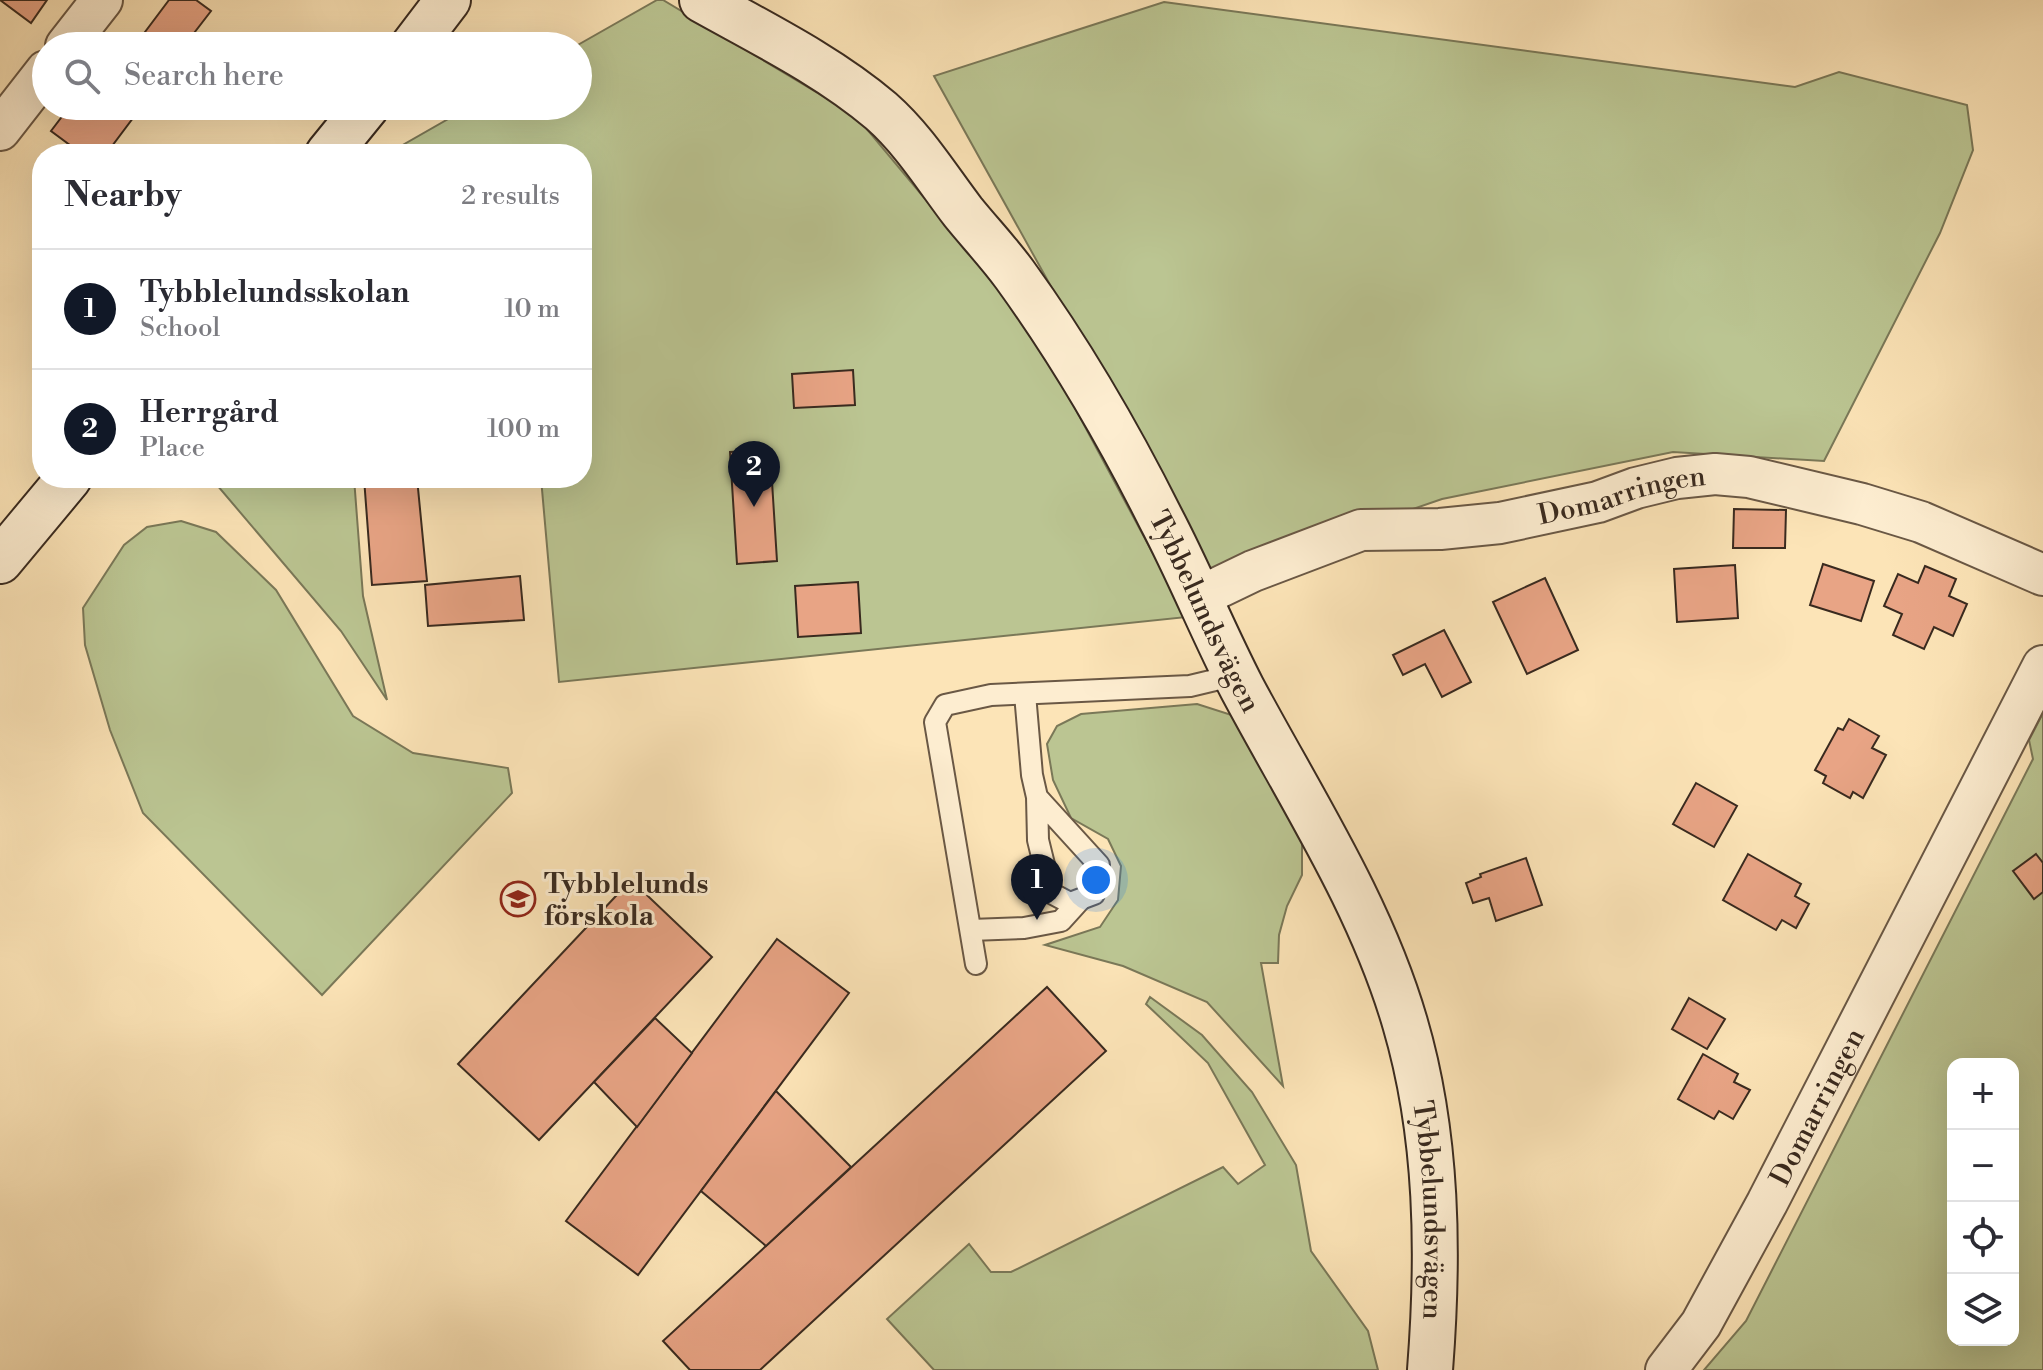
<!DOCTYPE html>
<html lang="en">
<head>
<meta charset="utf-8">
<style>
	:root { --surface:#fff; --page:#f7f7f7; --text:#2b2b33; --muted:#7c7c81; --line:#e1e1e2; --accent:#111827 }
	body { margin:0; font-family:"Libre Bodoni",serif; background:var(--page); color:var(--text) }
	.controls { position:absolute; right:24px; bottom:24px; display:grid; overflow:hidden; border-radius:16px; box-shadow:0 8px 32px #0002 }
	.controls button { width:72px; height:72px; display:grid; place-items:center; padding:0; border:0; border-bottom:2px solid var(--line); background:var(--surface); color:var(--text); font:40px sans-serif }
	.you { position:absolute; left:1096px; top:880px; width:28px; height:28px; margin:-20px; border:6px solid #fff; border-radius:50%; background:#1a73e8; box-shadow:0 0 0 12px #1a73e833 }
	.badge { display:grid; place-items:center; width:52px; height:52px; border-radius:50%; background:var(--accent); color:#fff; font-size:26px; font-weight:700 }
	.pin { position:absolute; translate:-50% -66px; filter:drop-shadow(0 2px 4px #0008) }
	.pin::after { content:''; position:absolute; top:42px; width:28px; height:24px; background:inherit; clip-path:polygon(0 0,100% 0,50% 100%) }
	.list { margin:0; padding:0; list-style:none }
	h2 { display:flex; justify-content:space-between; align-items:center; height:104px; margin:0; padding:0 32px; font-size:34px }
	h2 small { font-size:26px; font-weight:400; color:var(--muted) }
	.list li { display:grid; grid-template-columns:52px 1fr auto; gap:24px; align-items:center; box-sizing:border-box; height:120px; padding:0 32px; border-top:2px solid var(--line) }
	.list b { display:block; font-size:30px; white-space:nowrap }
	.list p { margin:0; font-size:26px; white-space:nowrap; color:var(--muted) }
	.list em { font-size:26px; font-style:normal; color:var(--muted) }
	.icon { flex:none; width:44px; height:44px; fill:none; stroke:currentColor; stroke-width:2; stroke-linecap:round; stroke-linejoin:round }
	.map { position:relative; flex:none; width:2043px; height:1370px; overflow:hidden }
	.search { position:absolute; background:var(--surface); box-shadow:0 8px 32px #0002; left:32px; top:32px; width:560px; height:88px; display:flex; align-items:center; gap:20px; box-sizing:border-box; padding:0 28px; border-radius:44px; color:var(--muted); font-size:30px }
	.panel { position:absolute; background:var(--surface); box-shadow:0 8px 32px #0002; left:32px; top:144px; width:560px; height:344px; border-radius:32px }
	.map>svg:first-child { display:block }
	.green { fill:#bbc592; stroke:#7a7858; stroke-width:2; fill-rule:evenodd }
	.building { fill:#e8a485; stroke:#392a1f; stroke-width:2 }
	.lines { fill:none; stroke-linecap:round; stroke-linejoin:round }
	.lane-casing { stroke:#6a5845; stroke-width:24 }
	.street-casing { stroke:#6a5845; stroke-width:44 }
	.secondary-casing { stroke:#392a1f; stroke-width:48 }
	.lane { stroke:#fdedd0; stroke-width:20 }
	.street { stroke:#fdedd0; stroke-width:40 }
	.secondary { stroke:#fdedd0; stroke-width:44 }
	.labels { text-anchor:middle; stroke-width:6; stroke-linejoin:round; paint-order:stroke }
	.street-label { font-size:28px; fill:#392a1f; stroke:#fdedd0 }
	.poi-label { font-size:28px; font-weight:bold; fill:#392a1f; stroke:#fdedd0; text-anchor:start }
</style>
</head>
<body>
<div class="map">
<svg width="2043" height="1370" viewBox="0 0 2043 1370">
	<rect width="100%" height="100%" fill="#fce4b7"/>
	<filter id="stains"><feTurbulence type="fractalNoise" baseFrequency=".0025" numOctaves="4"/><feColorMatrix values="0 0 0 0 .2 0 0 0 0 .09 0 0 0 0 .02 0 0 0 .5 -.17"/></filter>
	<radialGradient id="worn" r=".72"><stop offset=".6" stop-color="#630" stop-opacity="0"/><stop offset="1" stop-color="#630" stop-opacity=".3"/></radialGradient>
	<g class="green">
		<path d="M657,0H663L856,116L1031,326L1187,617L559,682L541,478H582V154H387L471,106H578L576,46Z"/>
		<path d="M1164,2L1795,87L1839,72L1967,105L1973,150L1940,233L1824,461L1673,452L1442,499L1213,578L934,76Z"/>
		<path d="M211,478H354L363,596L387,700L341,631Z"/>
		<path d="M181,521L216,532L276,590L353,716L413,753L508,768L512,793L322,995L143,813L110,730L85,645L83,608L124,545L147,527Z"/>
		<path d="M1197,704L1241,718L1302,835V875L1287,906L1279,935L1278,963H1261L1283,1086L1207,1002L1123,966L1045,945L1100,927L1118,900L1121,866L1108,839L1071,818L1053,780L1047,744L1057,726L1081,714Z"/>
		<path d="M2043,713V1370H1704L1746,1321L2033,759L2029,740ZM1953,1064H2013V1340H1953Z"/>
		<path d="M1150,997L1202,1035L1252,1092L1296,1165L1311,1251L1368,1331L1378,1370H934L887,1319L969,1244L991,1272H1011L1223,1167L1238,1184L1265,1165L1208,1063L1146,1004Z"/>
	</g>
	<g class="building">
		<path d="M0,0H47L31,23Z"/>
		<path d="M169,0H196L211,11L184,46H147L139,40Z"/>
		<path d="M70,106H142L106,154H82L51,131Z"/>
		<path d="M853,370L855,405L794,408L792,374Z"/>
		<path d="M770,450L777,561L737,564L730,452Z"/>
		<path d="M364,478H417L427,581L372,585Z"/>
		<path d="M1734,509L1786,510L1785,548H1733Z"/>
		<path d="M1823,564L1874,581L1861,621L1810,605Z"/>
		<path d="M1735,565L1738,618L1677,622L1674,569Z"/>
		<path d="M1925,566L1956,579L1949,596L1967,604L1953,636L1934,627L1924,649L1893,635L1902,614L1884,606L1898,574L1918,583Z"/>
		<path d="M520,576L524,620L428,626L425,585Z"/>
		<path d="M1545,578L1578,650L1527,674L1493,602Z"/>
		<path d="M858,582L861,633L798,637L795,586Z"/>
		<path d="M1444,630L1471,682L1442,697L1425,664L1403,675L1393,655Z"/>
		<path d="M1849,719L1879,736L1872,748L1886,755L1863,798L1853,792L1850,798L1823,783L1826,776L1815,770L1838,728L1843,730Z"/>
		<path d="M1696,783L1737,806L1714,847L1673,824Z"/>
		<path d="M1748,854L1801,884L1795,896L1809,904L1796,928L1782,920L1776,930L1723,900Z"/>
		<path d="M2036,854L2043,863V892L2034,899L2013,871Z"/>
		<path d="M1526,858L1542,905L1496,921L1489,898L1473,903L1466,883L1481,877L1480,874Z"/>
		<path d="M631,880L712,957L539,1140L458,1064Z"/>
		<path d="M777,939L849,993L638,1275L566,1221Z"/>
		<path d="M1047,987L1106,1051L760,1370H690L663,1341Z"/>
		<path d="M1689,998L1725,1019L1707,1049L1672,1029Z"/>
		<path d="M655,1018L692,1053L637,1127L594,1082Z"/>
		<path d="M1703,1054L1738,1074L1734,1082L1750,1090L1733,1119L1719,1111L1714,1119L1678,1099Z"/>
		<path d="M776,1091L851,1167L766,1246L701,1191Z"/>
	</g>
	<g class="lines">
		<g class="lane-casing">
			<g id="lane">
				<path d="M1025,694L1032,775L1037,797L1038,840L1051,893L1070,903L1094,894L1099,865L1037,797"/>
				<path d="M971,930L1024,928L1061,921L1080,900"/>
				<path d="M976,964L935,722L945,705L991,695L1190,686L1236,675"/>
			</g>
		</g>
		<g class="street-casing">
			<g id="street">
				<path d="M66,46L102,0"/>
				<path d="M0,130L46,71"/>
				<path id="s1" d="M1199,597L1253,571L1361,530L1440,529L1500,523L1598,502L1636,488L1677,478L1715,474L1749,477L1862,504L1921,522L2043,575"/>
				<path id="s2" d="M1666,1370L1701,1324L1767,1203L2043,666"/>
			</g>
		</g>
		<g class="secondary-casing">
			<g id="secondary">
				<path id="s3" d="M702,0C763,34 828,66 881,111C914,140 937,178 963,212C980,233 999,253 1015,275C1070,351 1119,435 1161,519C1190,574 1213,632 1242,688C1300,797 1370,903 1405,1023C1438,1135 1439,1255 1430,1370"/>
				<path d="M413,46L448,0"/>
				<path d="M328,154L367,106"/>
				<path d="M0,561L69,478"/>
			</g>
		</g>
		<use href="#lane" class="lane"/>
		<use href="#street" class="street"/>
		<use href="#secondary" class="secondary"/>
	</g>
	<defs>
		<g id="school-ring" transform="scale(1.8)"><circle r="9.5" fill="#fdedd0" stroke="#8f2418" stroke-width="1.5"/><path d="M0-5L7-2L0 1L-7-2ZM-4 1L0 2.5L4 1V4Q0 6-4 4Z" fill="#8f2418"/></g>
	</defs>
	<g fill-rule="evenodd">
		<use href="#school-ring" x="518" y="899"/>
	</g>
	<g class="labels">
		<g class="street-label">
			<text dy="10" stroke="none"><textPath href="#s1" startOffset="440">Domarringen</textPath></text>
			<text dy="10" stroke="none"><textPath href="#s3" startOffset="810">Tybbelundsvägen</textPath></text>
			<text dy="10" stroke="none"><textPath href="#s2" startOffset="304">Domarringen</textPath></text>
			<text dy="10" stroke="none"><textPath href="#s3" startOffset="1458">Tybbelundsvägen</textPath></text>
		</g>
		<g class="poi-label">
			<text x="544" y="893">Tybblelunds<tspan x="544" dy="32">förskola</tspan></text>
		</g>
	</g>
	<rect width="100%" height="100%" filter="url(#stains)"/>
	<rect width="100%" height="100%" fill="url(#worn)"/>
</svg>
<div class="controls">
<button>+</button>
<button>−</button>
<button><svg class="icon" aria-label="locate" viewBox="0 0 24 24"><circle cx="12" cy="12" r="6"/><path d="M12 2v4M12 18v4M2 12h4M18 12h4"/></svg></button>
<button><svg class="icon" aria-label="layers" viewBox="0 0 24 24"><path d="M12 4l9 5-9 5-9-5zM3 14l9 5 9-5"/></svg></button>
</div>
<div class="you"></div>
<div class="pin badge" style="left:1037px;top:920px">1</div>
<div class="pin badge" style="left:754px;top:507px">2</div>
<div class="search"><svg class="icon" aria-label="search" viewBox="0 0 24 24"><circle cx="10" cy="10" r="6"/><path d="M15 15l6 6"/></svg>Search here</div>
<section class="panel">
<h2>Nearby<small>2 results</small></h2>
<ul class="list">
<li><span class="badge">1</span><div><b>Tybblelundsskolan</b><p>School</p></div><em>10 m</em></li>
<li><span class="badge">2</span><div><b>Herrgård</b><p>Place</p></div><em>100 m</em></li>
</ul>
</section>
</div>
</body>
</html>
